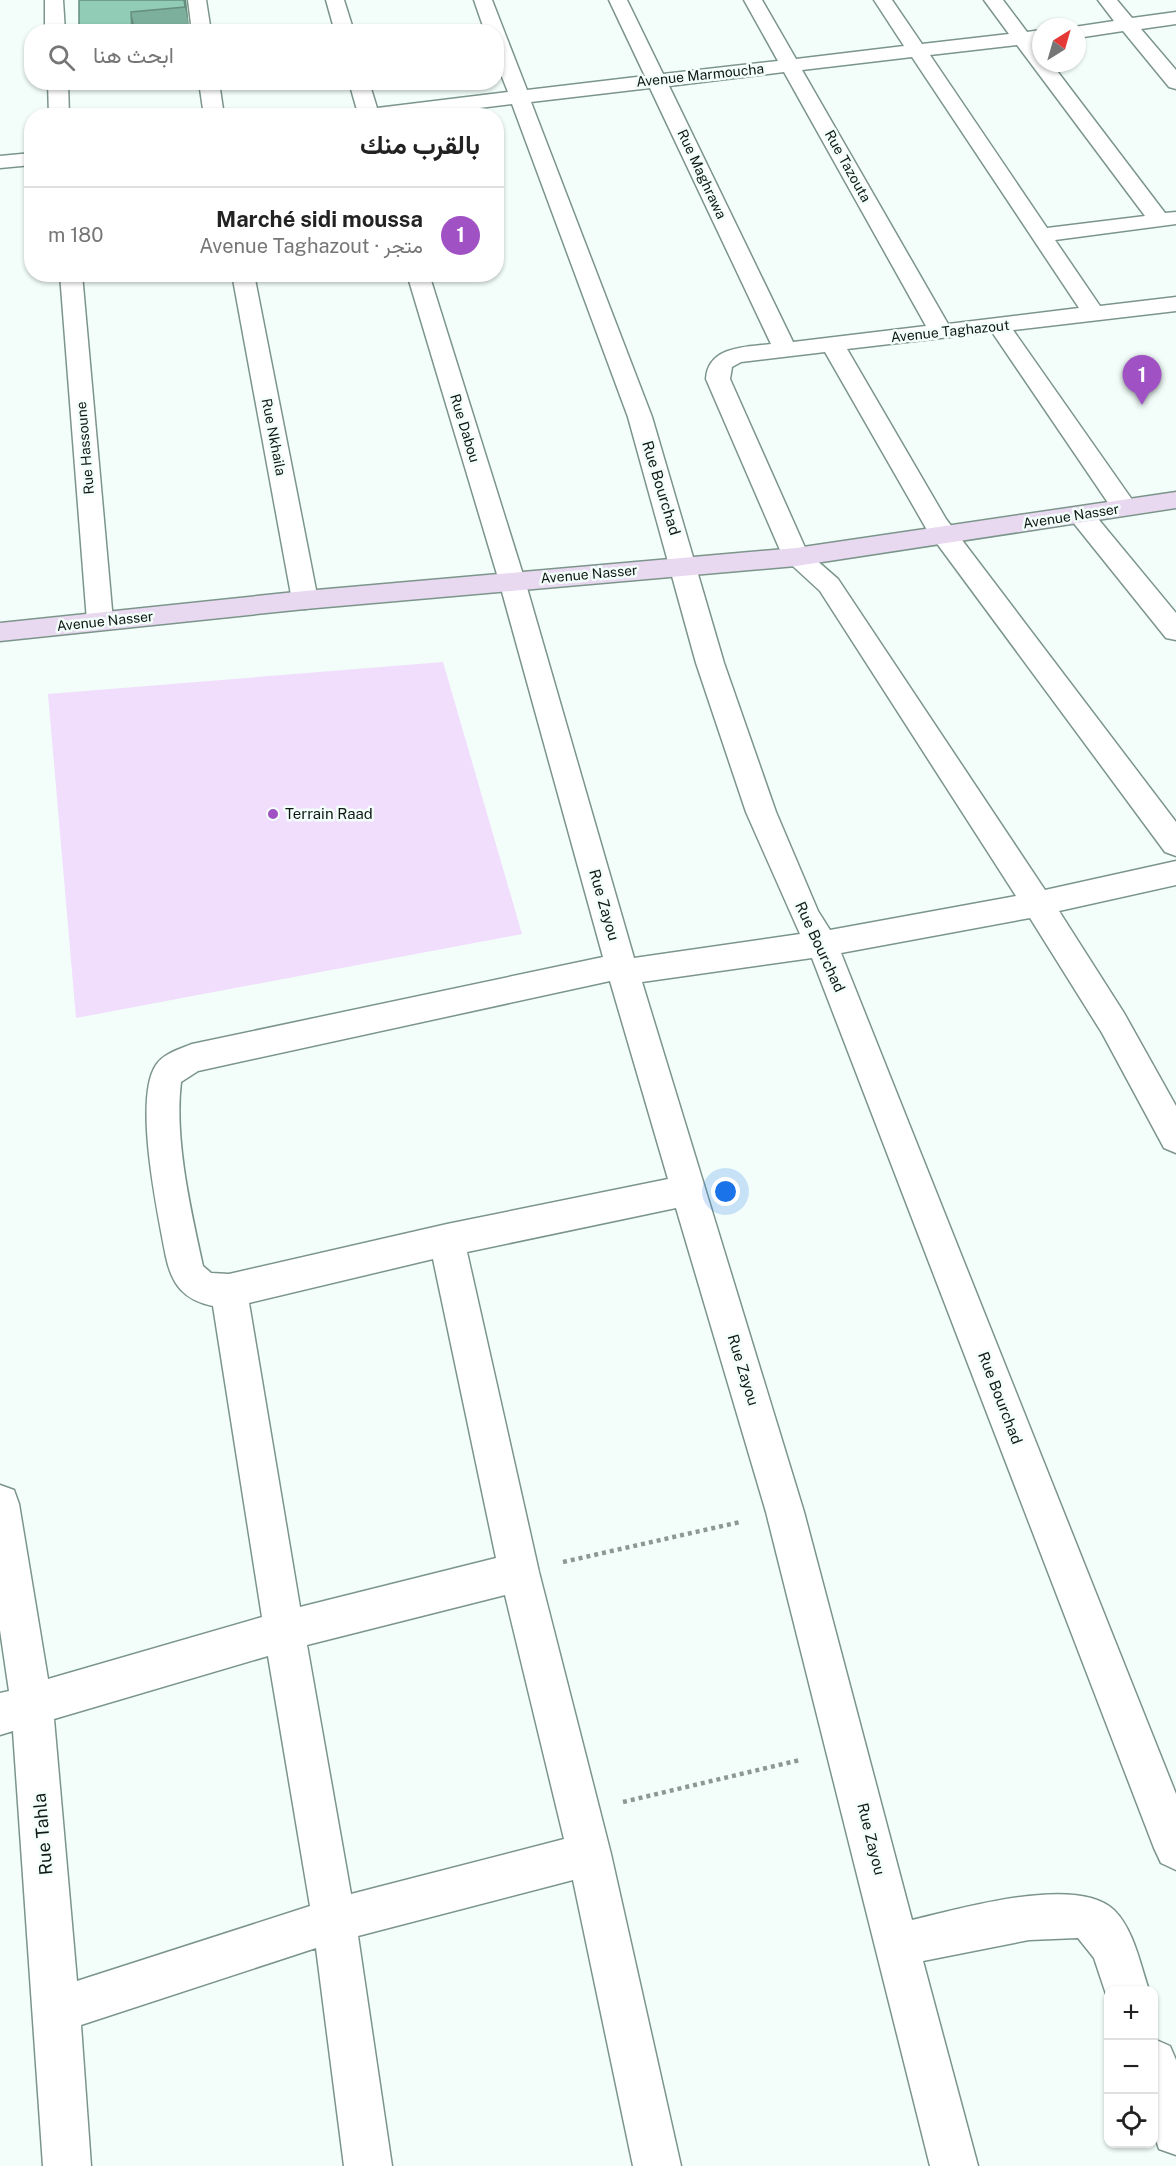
<!DOCTYPE html>
<html lang="ar">
<head>
<meta charset="utf-8">
<style>
	:root { --surface:#fff; --page:#f6f6f6; --text:#222; --muted:#767676; --line:#e0e0e0; --accent:#a052c4 }
	body { margin:0; font-family:"Public Sans",Vazirmatn,sans-serif; background:var(--page); color:var(--text); direction:rtl }
	.controls { position:absolute; right:18px; bottom:18px; display:grid; overflow:hidden; border-radius:12px; box-shadow:0 2px 4px #0004 }
	.controls button { width:54px; height:54px; display:grid; place-items:center; padding:0; border:0; border-bottom:2px solid var(--line); background:var(--surface); color:var(--text); font:30px sans-serif }
	.compass { position:absolute; left:1032px; top:18px; width:54px; height:54px; border-radius:50%; background:var(--surface); box-shadow:0 2px 4px #0004; rotate:37deg }
	.you { position:absolute; left:726px; top:1192px; width:21px; height:21px; margin:-15px; border:4px solid #fff; border-radius:50%; background:#1a73e8; box-shadow:0 0 0 9px #1a73e833 }
	.badge { display:grid; place-items:center; width:39px; height:39px; border-radius:50%; background:var(--accent); color:#fff; font-size:20px; font-weight:700 }
	.pin { position:absolute; translate:-50% -50px; filter:drop-shadow(0 2px 3px #0008) }
	.pin::after { content:''; position:absolute; top:32px; width:21px; height:18px; background:inherit; clip-path:polygon(0 0,100% 0,50% 100%) }
	.list { margin:0; padding:0; list-style:none }
	h2 { display:flex; justify-content:space-between; align-items:center; height:78px; margin:0; padding:0 24px; font-size:26px }
	h2 small { font-size:20px; font-weight:400; color:var(--muted) }
	.list li { display:grid; grid-template-columns:39px 1fr auto; gap:18px; align-items:center; box-sizing:border-box; height:96px; padding:0 24px; border-top:2px solid var(--line) }
	.list b { display:block; font-size:22px; white-space:nowrap }
	.list p { margin:0; font-size:20px; white-space:nowrap; color:var(--muted) }
	.list em { font-size:20px; font-style:normal; color:var(--muted) }
	.icon { flex:none; width:33px; height:33px; fill:none; stroke:currentColor; stroke-width:2; stroke-linecap:round; stroke-linejoin:round }
	.map { position:relative; flex:none; width:1176px; height:2166px; overflow:hidden; direction:ltr }
	.search { position:absolute; background:var(--surface); box-shadow:0 2px 4px #0004; left:24px; top:24px; width:480px; height:66px; display:flex; align-items:center; gap:15px; box-sizing:border-box; padding:0 21px; border-radius:24px; color:var(--muted); font-size:22px }
	.panel { position:absolute; background:var(--surface); box-shadow:0 2px 4px #0004; left:24px; top:108px; width:480px; height:174px; border-radius:24px; direction:rtl }
	.map>svg:first-child { display:block }
	.green { fill:#f1ddfc }
	.lines { fill:none; stroke-linecap:round; stroke-linejoin:round }
	.street-casing { stroke:#7c958b; stroke-width:3 }
	.secondary-casing { stroke:#7c958b; stroke-width:3 }
	.path { stroke:#8d9894; stroke-width:4.5; stroke-dasharray:4 4; stroke-linecap:butt }
	.street { fill:#fff; fill-rule:evenodd }
	.secondary { fill:#e8d8f0; fill-rule:evenodd }
	.wall { fill:#7daf9d }
	.shaded-wall { fill:#668f7f }
	.building { fill:#91ccb6; stroke:#668f7f; stroke-width:1.5 }
	.poi-dot { fill:#a052c4; stroke:#f3fefa; stroke-width:2 }
	.labels { text-anchor:middle; stroke-width:5; stroke-linejoin:round; paint-order:stroke }
	.far-street-label { font-size:14px; fill:#0f1915; stroke:#f3fefa }
	.street-label { font-size:15px; fill:#0f1915; stroke:#f3fefa }
	.poi-label { font-size:15px; fill:#0f1915; stroke:#f3fefa; text-anchor:start }
	.near-street-label { font-size:18px; fill:#0f1915; stroke:#f3fefa }
</style>
</head>
<body>
<div class="map">
<svg width="1176" height="2166" viewBox="0 0 1176 2166">
	<rect width="100%" height="100%" fill="#f3fefa"/>
	<path class="green" d="M443,662L522,934L76,1018L48,694Z"/>
	<g class="lines">
		<g class="street-casing">
			<g id="street">
				<path d="M45,0H63L65,32H45Z"/>
				<path d="M188,0H206L211,32H192Z"/>
				<path d="M326,0H344L354,32H335Z"/>
				<path d="M474,0H492L527,90L645,76L609,0H627L663,74L778,61L744,0H762L796,59L904,46L874,0H892L922,44L1009,34L984,0H1003L1027,32L1041,30V42H1035L1041,50V63H1051L1165,213L1176,212V224L1055,240L1100,306L1176,297V311L1013,330L1133,501L1137,507L1133,513L1124,515L1115,513L992,332L847,349L946,519L1176,822V856L1165,852L927,530L825,352L741,362L732,367L730,379L807,552L838,579L1045,890L1176,861V885L1059,911L1124,1013L1176,1106V1153L1164,1148L1102,1033L1030,918L841,953L1176,1794V1870L1161,1863L1154,1848L812,958L642,982L804,1512L912,1920C958,1909 1077,1874 1114,1910C1134,1930 1140,1964 1149,1990H1108V2000L1094,1958L1078,1938L1029,1940L923,1961L978,2166H930L766,1512L676,1208L467,1252L539,1572L611,1854L681,2166H633L573,1880L358,1936L392,2166H344L316,1948L81,2025L91,2166H43L13,1731L0,1735V1693L9,1691L0,1630V1485L14,1490L19,1504L48,1679L262,1617L213,1306C184,1300 172,1285 166,1257C158,1215 133,1099 156,1065C164,1053 180,1049 192,1044L603,957L499,581L407,274H429L525,581L634,958L800,934L746,812L696,663L628,417L512,104L414,116H348L357,110L349,82H369L377,108L508,92L496,62V32H485ZM1017,45L1145,216L1047,228L930,55ZM912,57L1079,308L948,324L802,70ZM784,72L926,326L793,342L669,86ZM650,88L771,344C746,347 708,346 706,379L783,557L820,591L1016,896L830,930L818,911L776,812L724,663L652,417L531,102ZM610,981L668,1179L447,1224L229,1274L211,1273L203,1266C191,1211 174,1139 181,1082L198,1071ZM433,1259L496,1558L300,1607L249,1303ZM505,1595L564,1839L351,1894L307,1645ZM268,1656L310,1906L77,1981L54,1719Z"/>
				<path d="M1098,0H1117L1132,18L1176,12V24L1141,29L1176,70V89L1169,87L1123,31L1077,38V27H1074L1114,21Z"/>
				<path d="M48,82H68L69,116H49Z"/>
				<path d="M199,82H219L224,116H204Z"/>
				<path d="M32,153V165L0,168V156Z"/>
				<path d="M60,274H82L113,621L110,628L100,630L90,628L87,621Z"/>
				<path d="M232,274H254L318,600L314,607L305,609L296,607L292,600Z"/>
				<path d="M1081,507L1090,509L1176,613V640L1166,638L1072,521L1068,515L1072,509Z"/>
				<path d="M1154,2039L1170,2046L1176,2060V2155L1159,2149L1154,2134Z"/>
			</g>
		</g>
		<g class="secondary-casing">
			<path id="secondary" d="M1176,492V508L796,566L305,609L0,641V623L305,591L796,548Z"/>
		</g>
		<g class="path">
			<path d="M563,1562L740,1522"/>
			<path d="M623,1802L800,1760"/>
		</g>
		<use href="#street" class="street"/>
		<use href="#secondary" class="secondary"/>
	</g>
	<path class="wall" d="M79,0H186L189,27L138,32H79Z"/>
	<g class="shaded-wall">
		<path d="M184,0H186L189,27L185,7Z"/>
		<path d="M131,12L136,32H132Z"/>
	</g>
	<path class="building" d="M79,0H184L185,7L131,12L132,32H79Z"/>
	<circle class="poi-dot" cx="273" cy="814" r="6"/>
	<g class="labels">
		<g class="far-street-label">
			<text transform="translate(700 75) rotate(-6)" y="5">Avenue Marmoucha</text>
			<text transform="translate(848 166) rotate(61)" y="5">Rue Tazouta</text>
			<text transform="translate(702 174) rotate(65)" y="5">Rue Maghrawa</text>
			<text transform="translate(950 331) rotate(-6)" y="5">Avenue Taghazout</text>
			<text transform="translate(465 428) rotate(73)" y="5">Rue Dabou</text>
			<text transform="translate(274 437) rotate(79)" y="5">Rue Nkhaila</text>
			<text transform="translate(85 448) rotate(-95)" y="5">Rue Hassoune</text>
			<text transform="translate(1071 516) rotate(-9)" y="5">Avenue Nasser</text>
			<text transform="translate(589 574) rotate(-5)" y="5">Avenue Nasser</text>
			<text transform="translate(105 621) rotate(-6)" y="5">Avenue Nasser</text>
		</g>
		<g class="street-label">
			<text transform="translate(661 488) rotate(73)" y="5">Rue Bourchad</text>
			<text transform="translate(604 905) rotate(74)" y="5">Rue Zayou</text>
			<text transform="translate(820 947) rotate(65)" y="5">Rue Bourchad</text>
			<text transform="translate(743 1370) rotate(73)" y="5">Rue Zayou</text>
			<text transform="translate(1000 1398) rotate(69)" y="5">Rue Bourchad</text>
			<text transform="translate(871 1839) rotate(76)" y="5">Rue Zayou</text>
		</g>
		<g class="poi-label">
			<text x="285" y="819">Terrain Raad</text>
		</g>
		<g class="near-street-label">
			<text transform="translate(43 1834) rotate(-95)" y="6">Rue Tahla</text>
		</g>
	</g>
</svg>
<div class="controls">
<button>+</button>
<button>−</button>
<button><svg class="icon" aria-label="locate" viewBox="0 0 24 24"><circle cx="12" cy="12" r="6"/><path d="M12 2v4M12 18v4M2 12h4M18 12h4"/></svg></button>
</div>
<svg class="compass" viewBox="-18 -18 36 36"><path d="M0-13l5 13h-10z" fill="#e53935"/><path d="M0 13l5-13h-10z" fill="#767676"/></svg>
<div class="you"></div>
<div class="pin badge" style="left:1142px;top:405px">1</div>
<div class="search"><svg class="icon" aria-label="search" viewBox="0 0 24 24"><circle cx="10" cy="10" r="6"/><path d="M15 15l6 6"/></svg>ابحث هنا</div>
<section class="panel">
<h2>بالقرب منك<small></small></h2>
<ul class="list">
<li><span class="badge">1</span><div><b>Marché sidi moussa</b><p>متجر · Avenue Taghazout</p></div><em>180 m</em></li>
</ul>
</section>
</div>
</body>
</html>
